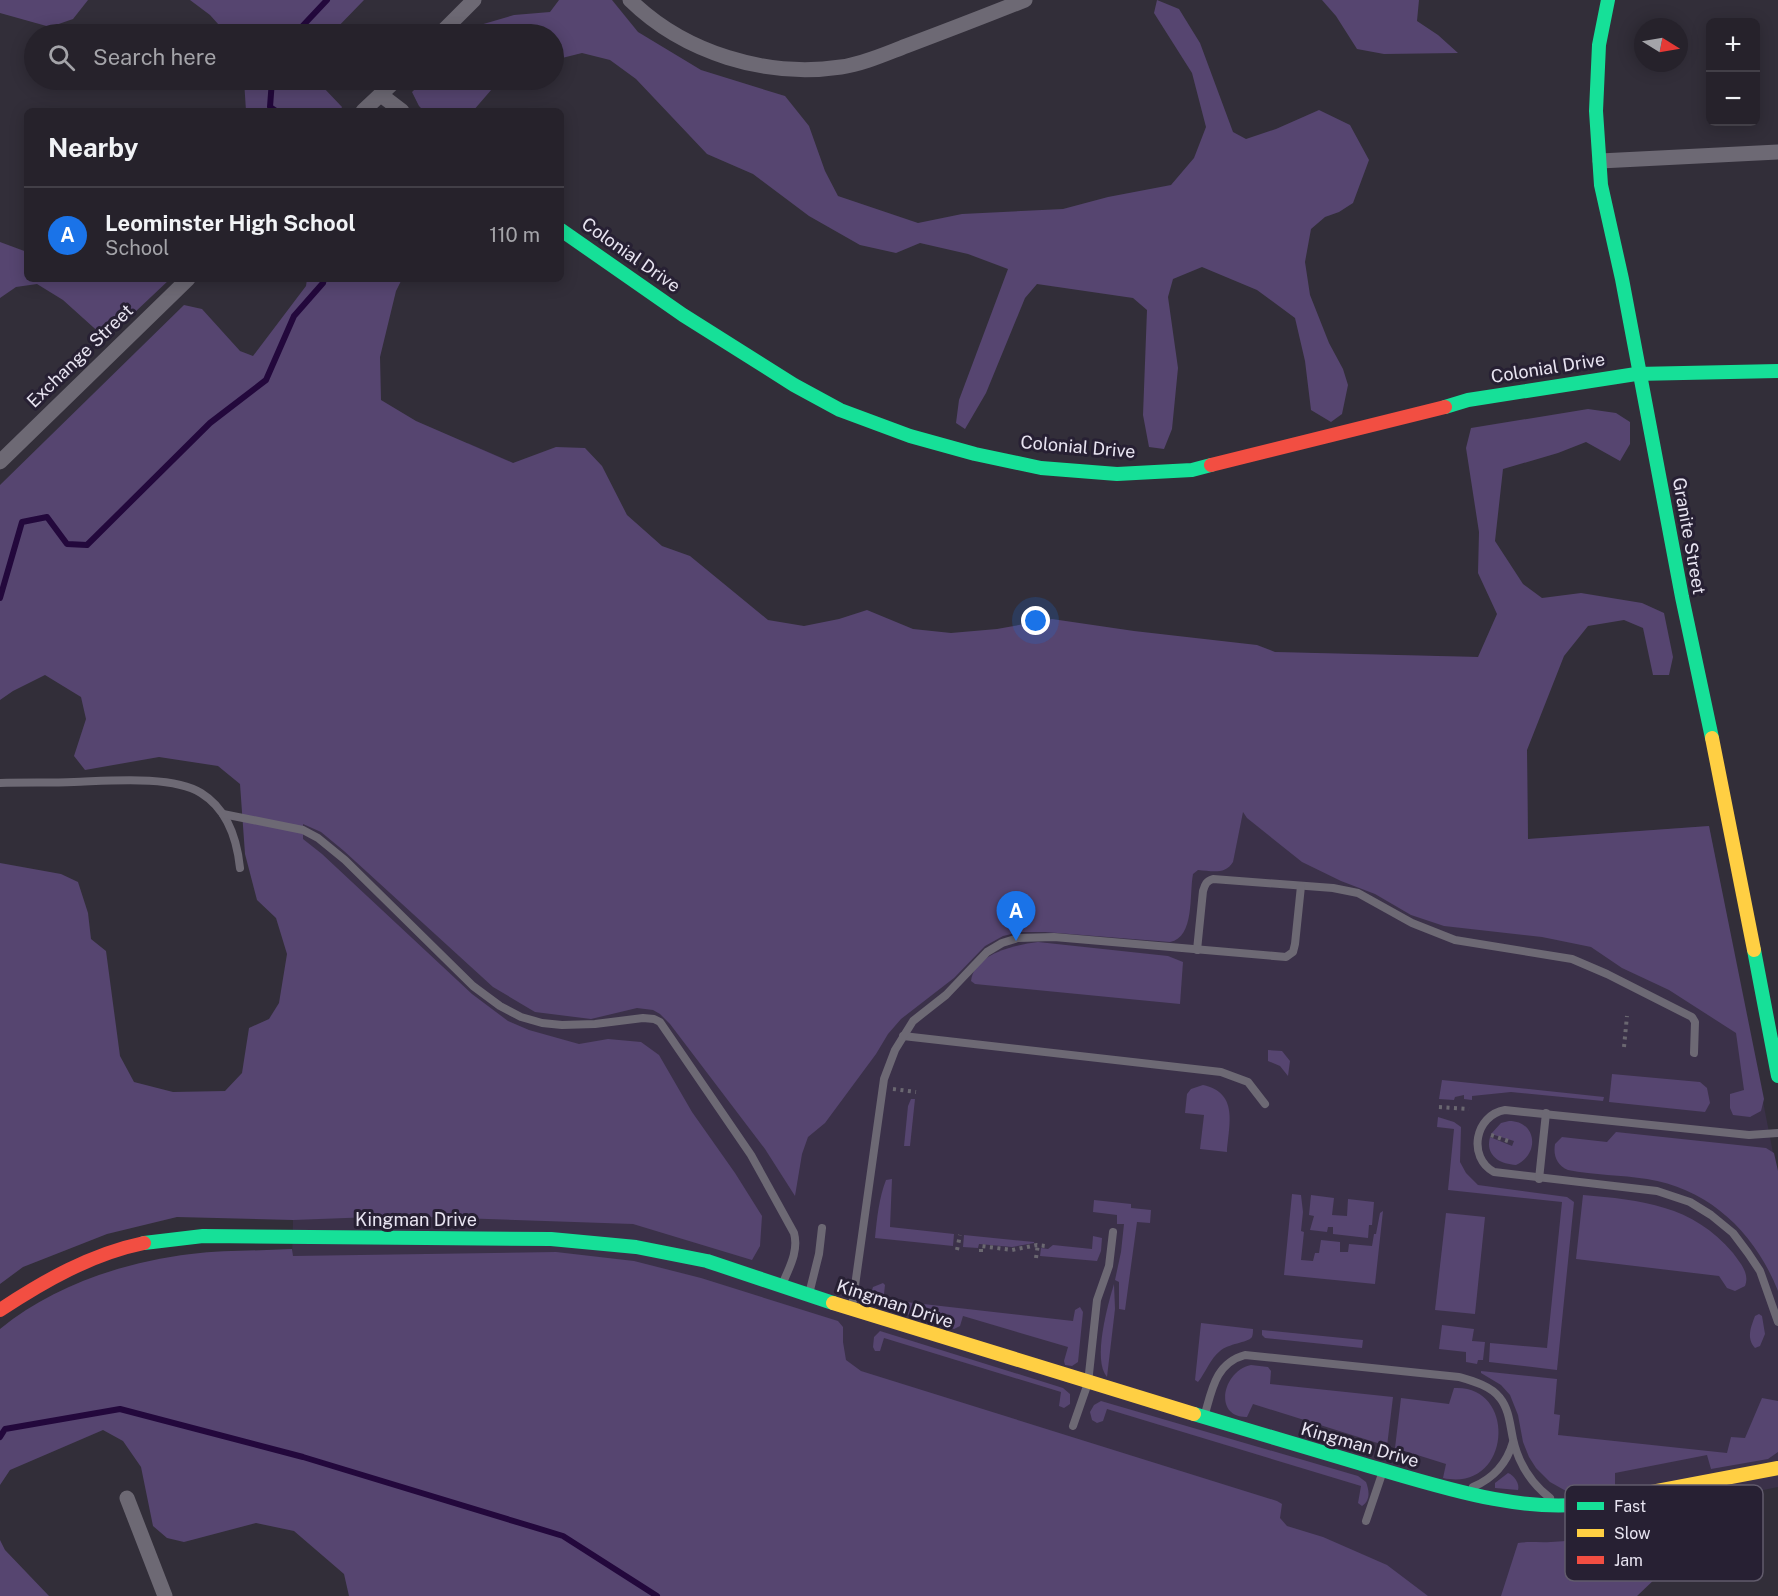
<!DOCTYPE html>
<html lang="en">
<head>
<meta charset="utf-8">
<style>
	:root { --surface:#26222b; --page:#2e2a33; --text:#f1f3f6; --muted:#a4a4a9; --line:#423f47; --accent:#1a73e8 }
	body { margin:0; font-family:"Public Sans",sans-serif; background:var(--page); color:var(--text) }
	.controls { position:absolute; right:18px; top:18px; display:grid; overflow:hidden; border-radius:9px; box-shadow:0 3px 15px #0003 }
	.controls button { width:54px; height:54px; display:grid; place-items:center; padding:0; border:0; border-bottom:2px solid var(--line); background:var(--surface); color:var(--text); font:30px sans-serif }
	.compass { position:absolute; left:1634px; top:18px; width:54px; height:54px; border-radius:50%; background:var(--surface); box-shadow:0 3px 15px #0003; rotate:101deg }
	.you { position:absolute; left:1036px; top:621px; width:21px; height:21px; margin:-15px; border:4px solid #fff; border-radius:50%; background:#1a73e8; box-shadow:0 0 0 9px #1a73e833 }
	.badge { display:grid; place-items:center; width:39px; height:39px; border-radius:50%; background:var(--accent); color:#fff; font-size:20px; font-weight:700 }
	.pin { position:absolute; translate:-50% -50px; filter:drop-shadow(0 2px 3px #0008) }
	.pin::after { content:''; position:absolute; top:32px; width:21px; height:18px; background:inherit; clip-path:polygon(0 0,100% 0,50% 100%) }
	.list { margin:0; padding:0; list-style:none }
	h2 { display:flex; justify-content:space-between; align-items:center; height:78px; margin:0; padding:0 24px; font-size:26px }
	h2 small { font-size:20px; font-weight:400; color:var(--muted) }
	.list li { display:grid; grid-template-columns:39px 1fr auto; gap:18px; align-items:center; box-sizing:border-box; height:96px; padding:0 24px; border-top:2px solid var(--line) }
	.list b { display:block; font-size:22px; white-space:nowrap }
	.list p { margin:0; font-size:20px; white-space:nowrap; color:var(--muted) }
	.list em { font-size:20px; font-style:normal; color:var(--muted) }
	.icon { flex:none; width:33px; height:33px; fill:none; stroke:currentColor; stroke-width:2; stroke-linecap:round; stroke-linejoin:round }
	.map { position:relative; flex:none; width:1778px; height:1596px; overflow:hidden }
	.search { position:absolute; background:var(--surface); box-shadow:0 3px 15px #0003; left:24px; top:24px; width:540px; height:66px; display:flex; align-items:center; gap:15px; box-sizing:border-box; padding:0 21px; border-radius:33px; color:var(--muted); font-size:22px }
	.panel { position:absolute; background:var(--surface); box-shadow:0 3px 15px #0003; left:24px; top:108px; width:540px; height:174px; border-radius:9px }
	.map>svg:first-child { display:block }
	.built { fill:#3b3149 }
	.green { fill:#564570 }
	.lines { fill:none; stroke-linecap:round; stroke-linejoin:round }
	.stream { stroke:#23083c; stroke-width:6 }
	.path { stroke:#6a6770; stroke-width:4; stroke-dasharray:3 4.5; stroke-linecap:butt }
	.lane { stroke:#6d6974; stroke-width:8 }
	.street { stroke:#6d6974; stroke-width:15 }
	.fast { stroke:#16e098; stroke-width:14 }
	.slow { stroke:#ffcf43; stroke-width:14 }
	.jam { stroke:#f24e42; stroke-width:14 }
	.labels { text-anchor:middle; stroke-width:6; stroke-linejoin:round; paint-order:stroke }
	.street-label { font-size:18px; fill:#e8e4f1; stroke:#272033 }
	.key { fill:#272033; stroke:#615b6c; stroke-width:1.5 }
	.key-label { font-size:16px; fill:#e8e4f1 }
</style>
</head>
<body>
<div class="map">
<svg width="1778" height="1596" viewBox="0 0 1778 1596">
	<rect width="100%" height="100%" fill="#322e39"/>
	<path class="built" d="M468,443L583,493L579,636L1526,658L1528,839L1709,826L1778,1178V1487L1642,1515L1657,1577L1597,1596H935L292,1261L306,703Z"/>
	<g class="green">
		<path d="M0,0H88L73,19L50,27L0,13Z"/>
		<path d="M190,0H364L331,34H227L210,15Z"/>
		<path d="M559,0H612L638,32L701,70L785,96L809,126L825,171L838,196L918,223L962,214L1063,209L1108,197L1171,185L1194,158L1206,127L1192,73L1154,13L1157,0L1179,9L1200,43L1233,132L1246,139L1276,129L1319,110L1350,125L1369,160L1353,203L1339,212L1325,217L1311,229L1305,262L1310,295L1329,343L1343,369L1348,385L1342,414L1331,422L1311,410L1305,361L1295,318L1257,290L1202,267L1173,279L1168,297L1178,368L1172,429L1164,449L1149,447L1143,415L1147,310L1133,298L1037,284L1025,298L986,393L965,429L956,423L959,400L1008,269L968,254L920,243L896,253L860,245L809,216L753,174L707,154L636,79L610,60L582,53L554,60V34H470L480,25L514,15L550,12Z"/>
		<path d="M1322,0H1419L1417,21L1438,35L1458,53L1384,54L1357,49L1336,16Z"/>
		<path d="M244,80H320L322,86L342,107L340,111H246Z"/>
		<path d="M424,80H504L498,82L473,111H424L419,106L412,92Z"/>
		<path d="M0,242L27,252V279H105L129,282L134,279H170L115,331L103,336L63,300L37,284L16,287L0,298Z"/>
		<path d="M307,279H402L396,291L380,357L381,400L416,421L513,463L556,447L585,448L602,466L627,515L662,546L690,556L768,620L804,626L839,619L867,610L913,629L951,633L997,629L1052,619L1134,631L1257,645L1275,652L1478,657L1497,614L1478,573L1479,532L1466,448L1471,428L1588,409L1616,413L1630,422V444L1620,461L1586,442L1558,453L1503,469L1495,541L1523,584L1542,598L1581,593L1642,603L1664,613L1673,657L1669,675H1653L1643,628L1624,620L1588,626L1564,656L1527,750L1528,839L1709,826L1764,1099L1761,1111L1750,1117L1733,1115L1730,1108V1094L1744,1090L1736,1033L1669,990L1622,968L1591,947L1542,937L1444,926L1411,915L1375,894L1341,881L1302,862L1247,818L1243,812L1233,862C1225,875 1212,871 1198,870L1193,874C1189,895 1195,937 1170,942L1045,932H1020L1003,936L985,946L954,978L901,1019L888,1034L876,1054L825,1123L808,1137L802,1154L795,1196L765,1149L670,1024L660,1014L653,1010L637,1008L591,1019L535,1012L493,987L344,851L321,832L303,824V839L322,854L472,994L508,1021L529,1030L579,1044L608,1039L641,1042L659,1055L692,1112L735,1173L762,1216L760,1246L752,1260L633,1224L399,1216L293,1220L177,1217L107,1234L23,1267L0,1284V863L61,874L78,882L88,913L91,939L106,951L120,1056L134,1082L173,1092L225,1091L242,1073L249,1028L269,1019L279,1003L287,954L276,918L257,900L245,854L240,784L218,766L159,757L85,770L74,756L86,719L81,697L45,675L13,691L0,700V485L184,305L202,309L240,351L253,356L306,286Z"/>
		<path d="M1038,942L1168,956L1183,962L1180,1004L975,984L971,981C974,954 1014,945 1038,942Z"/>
		<path d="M1268,1050L1282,1051L1290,1061L1288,1076L1280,1066L1268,1061Z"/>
		<path d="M1612,1074L1700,1082L1707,1088L1710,1103L1705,1112L1609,1102Z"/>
		<path d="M1442,1080L1604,1097L1603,1101L1511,1092L1472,1096V1100L1464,1099V1095L1455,1097L1454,1100L1439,1099Z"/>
		<path d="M1203,1085C1239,1093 1229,1124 1227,1152L1200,1149L1204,1115L1185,1113L1187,1094L1191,1089Z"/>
		<path d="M911,1099H915L910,1146H904L908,1106Z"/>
		<path d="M1438,1117L1454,1122L1461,1127L1460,1162L1466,1173L1478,1185L1567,1197L1574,1202L1557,1370L1489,1362L1490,1343L1547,1348L1562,1202L1448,1190L1454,1129L1437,1127Z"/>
		<path d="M1509,1121C1537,1121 1540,1154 1516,1165C1499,1164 1485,1155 1490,1137L1512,1146L1514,1141L1491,1134L1501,1123Z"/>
		<path d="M1616,1132L1766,1148L1774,1153L1778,1171V1291C1755,1233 1710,1189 1647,1179C1621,1175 1594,1175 1568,1170C1557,1165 1553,1156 1555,1144L1562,1137L1607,1142Z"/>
		<path d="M892,1179L890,1227L954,1234L953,1246L875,1238C877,1218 879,1198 886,1180Z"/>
		<path d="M1292,1194L1301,1195L1303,1212L1301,1231L1304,1232L1301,1260L1313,1261L1315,1253H1319L1321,1240L1340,1242V1252H1348L1349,1244L1372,1246L1374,1234H1376L1380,1213L1383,1211L1375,1284L1284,1275Z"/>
		<path d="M1311,1195L1334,1198L1332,1215L1347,1216L1348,1199L1374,1202L1372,1225H1369L1368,1238L1333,1234V1227H1328L1327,1232L1310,1230L1314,1216L1309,1215Z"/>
		<path d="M1583,1195C1641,1200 1693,1205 1733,1253C1740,1263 1750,1273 1745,1286L1735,1291L1727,1288L1719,1276L1576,1259Z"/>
		<path d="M1094,1200L1131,1204V1208L1151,1210L1150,1223L1137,1222L1125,1310L1119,1309V1282L1115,1280L1121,1252L1124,1224H1117V1215L1093,1212Z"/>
		<path d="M1446,1213L1485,1217L1475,1314L1435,1310Z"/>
		<path d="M964,1235L1034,1242V1243L1012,1247L979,1244L978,1248L963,1247Z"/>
		<path d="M1093,1236L1102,1238L1101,1251L1097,1261L1040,1256L1041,1248L1048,1249L1053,1245L1092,1249Z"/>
		<path d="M292,1249L293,1256L556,1252L634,1261L701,1278L838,1321L843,1327V1342L846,1360L861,1371L1277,1501L1282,1504L1280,1518L1287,1526L1323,1537L1387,1565L1428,1596H349L344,1574L294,1531L256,1523L184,1542L167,1538L153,1526L141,1467L123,1441L103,1430L10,1470L0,1485V1329C52,1286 124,1262 191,1254C224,1250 259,1251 292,1249Z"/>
		<path d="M883,1283L885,1285L884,1294L888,1295V1300L1073,1321L1075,1310L1080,1307L1083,1312L1078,1362L1072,1366L1065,1365L1064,1361L1068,1347L963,1316L960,1326L954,1329L884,1307L877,1304L870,1297L873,1287Z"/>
		<path d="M1114,1284L1115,1309L1107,1377C1092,1360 1108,1304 1114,1284Z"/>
		<path d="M1759,1314L1762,1316L1765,1334L1760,1346L1755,1348C1746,1338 1751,1327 1755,1316Z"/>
		<path d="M1201,1323L1253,1329C1253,1331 1253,1337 1251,1338C1248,1342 1228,1344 1220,1351C1210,1359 1206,1372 1198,1382L1195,1380Z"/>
		<path d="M1442,1325L1474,1329L1472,1341L1485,1342L1483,1360H1478L1477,1364L1466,1362V1352L1439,1349Z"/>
		<path d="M1262,1330L1363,1340L1362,1348L1265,1338L1262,1335Z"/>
		<path d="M880,1331L1063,1388L1070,1394V1404L1064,1408L1059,1406L1061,1392L884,1338L880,1351H875L873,1347L874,1337Z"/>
		<path d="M1251,1365L1268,1367L1271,1371L1270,1384L1393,1397L1387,1446L1253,1404L1247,1417C1213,1418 1222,1371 1251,1365Z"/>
		<path d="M1481,1371L1557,1379L1554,1414L1560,1415L1558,1435L1727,1453L1731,1437L1745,1438L1762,1398L1778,1401V1452L1768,1459L1711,1469L1707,1455L1615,1473V1488L1582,1494L1566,1491L1550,1482L1536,1468L1529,1457L1523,1442L1518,1415L1510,1395L1501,1385L1481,1373Z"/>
		<path d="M1454,1388C1518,1384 1512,1493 1443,1478L1446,1464L1395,1448L1401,1398L1449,1404Z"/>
		<path d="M1101,1401L1358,1476L1366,1482C1369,1490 1371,1500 1362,1506L1358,1503L1361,1486L1107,1409L1103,1421L1097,1423L1092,1420L1090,1412L1094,1405Z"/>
		<path d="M1508,1473C1514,1475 1520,1484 1518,1490L1495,1488V1483Z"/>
		<path d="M1644,1525L1657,1577L1637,1596H1501L1518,1543C1529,1541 1539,1543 1551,1542C1582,1541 1613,1532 1644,1525Z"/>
		<path d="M0,1540L5,1550L49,1596H0Z"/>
	</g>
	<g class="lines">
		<g class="stream">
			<path d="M295,34L327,0"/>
			<path d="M272,80L270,107L276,111"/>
			<path d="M0,598L22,522L47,517L67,544L87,545L210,423L266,380L294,316L323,283L324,279"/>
			<path d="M0,1437L5,1429L120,1409L303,1457L563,1536L657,1596"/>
		</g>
		<g class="path">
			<path d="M1624,1047L1627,1016"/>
			<path d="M893,1089L916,1092"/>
			<path d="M1439,1107L1469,1109"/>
			<path d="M1491,1135L1508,1141"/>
			<path d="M957,1250L960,1235"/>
			<path d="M981,1252V1246L1012,1250L1037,1245L1045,1246L1047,1244"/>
			<path d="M1036,1258L1038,1244"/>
		</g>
		<g class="lane">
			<path d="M0,783C25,782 49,783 74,782C108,781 172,775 201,793C227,809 237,839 240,868"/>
			<path d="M223,814L303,830L318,838L345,860L473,986L500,1006L521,1017L542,1023L562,1025L595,1024L643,1018L654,1019L660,1022L751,1155L794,1233C799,1251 789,1268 782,1285"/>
			<path d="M1197,950L1203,891C1205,885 1206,881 1213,879L1333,888L1358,893L1412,923L1455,940L1572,959L1607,974L1692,1017L1695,1022L1694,1053"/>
			<path d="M903,1036L1221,1072L1248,1082L1265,1104"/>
			<path d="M1778,1133L1749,1135L1505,1110C1475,1115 1467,1157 1494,1172L1657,1191L1690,1202L1711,1215L1733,1233L1748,1253L1760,1271L1778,1322"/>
			<path d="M1539,1179L1546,1113"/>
			<path d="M809,1294L819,1254L822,1228"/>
			<path d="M852,1307L884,1079L895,1050L913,1021L946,995L987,952L1002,943L1018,938L1054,937L1286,957L1293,952L1295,944L1301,886"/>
			<path d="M1205,1414C1212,1389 1216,1363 1245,1355L1459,1377C1473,1381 1491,1386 1500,1398C1509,1409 1510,1425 1513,1439C1518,1462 1531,1483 1550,1498"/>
			<path d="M1073,1426L1088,1383L1097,1300L1109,1266L1113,1232"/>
			<path d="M1473,1487C1494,1478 1507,1463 1513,1442"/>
			<path d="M1366,1521L1383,1471"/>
		</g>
		<g class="street">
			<path d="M630,0C684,53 766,78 841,67C863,64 885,54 906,46C946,31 985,16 1025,0"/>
			<path d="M440,34L474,0"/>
			<path d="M381,95L402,111"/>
			<path d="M363,111L396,80"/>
			<path d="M1600,161L1778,152"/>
			<path d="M0,462L188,279"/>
			<path d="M127,1498L165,1596"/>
		</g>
		<g class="fast">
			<path d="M1608,0L1599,45L1596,111L1601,185L1622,279L1682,597L1712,738"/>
			<path d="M561,230L683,315L794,385L840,410L910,436L975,454L1041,468L1117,474L1192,470L1211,465"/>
			<path d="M1445,407L1468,400L1636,374L1778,371"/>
			<path d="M1754,950L1778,1076"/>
			<path d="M144,1243L203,1236L551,1239L636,1247L707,1261L833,1303"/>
			<path d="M1194,1414C1250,1431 1306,1447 1362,1464C1435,1485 1523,1516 1599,1502"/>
		</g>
		<g class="slow">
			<path d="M1712,738L1754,950"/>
			<path d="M833,1303L1194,1414"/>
			<path d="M1599,1502L1778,1468"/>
		</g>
		<g class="jam">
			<path d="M1211,465L1445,407"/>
			<path d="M0,1310C44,1281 91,1254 144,1243"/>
		</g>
	</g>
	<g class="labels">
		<g class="street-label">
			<text transform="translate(631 255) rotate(35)" y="6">Colonial Drive</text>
			<text transform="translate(80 356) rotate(-44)" y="6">Exchange Street</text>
			<text transform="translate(1548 368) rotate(-9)" y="6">Colonial Drive</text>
			<text transform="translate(1078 447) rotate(5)" y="6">Colonial Drive</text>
			<text transform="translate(1689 536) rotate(80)" y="6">Granite Street</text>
			<text x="416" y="1226">Kingman Drive</text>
			<text transform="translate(895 1304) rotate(18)" y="6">Kingman Drive</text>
			<text transform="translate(1360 1445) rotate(16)" y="6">Kingman Drive</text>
		</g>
	</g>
	<rect x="1565" y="1485" width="198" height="96" rx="9" class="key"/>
	<rect x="1577" y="1502" width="27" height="8" fill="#16e098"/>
	<rect x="1577" y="1529" width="27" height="8" fill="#ffcf43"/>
	<rect x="1577" y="1556" width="27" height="8" fill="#f24e42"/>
	<g class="key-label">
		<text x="1614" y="1512">Fast</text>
		<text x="1614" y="1539">Slow</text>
		<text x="1614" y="1566">Jam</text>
	</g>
</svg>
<div class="controls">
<button>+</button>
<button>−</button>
</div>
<svg class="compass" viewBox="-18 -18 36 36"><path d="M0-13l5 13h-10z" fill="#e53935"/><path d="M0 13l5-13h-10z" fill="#a4a4a9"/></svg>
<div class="you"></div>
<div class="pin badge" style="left:1016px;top:941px">A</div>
<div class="search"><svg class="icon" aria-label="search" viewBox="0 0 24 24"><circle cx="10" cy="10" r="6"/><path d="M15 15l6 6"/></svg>Search here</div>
<section class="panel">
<h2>Nearby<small></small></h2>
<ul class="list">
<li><span class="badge">A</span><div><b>Leominster High School</b><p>School</p></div><em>110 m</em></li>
</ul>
</section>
</div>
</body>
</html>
